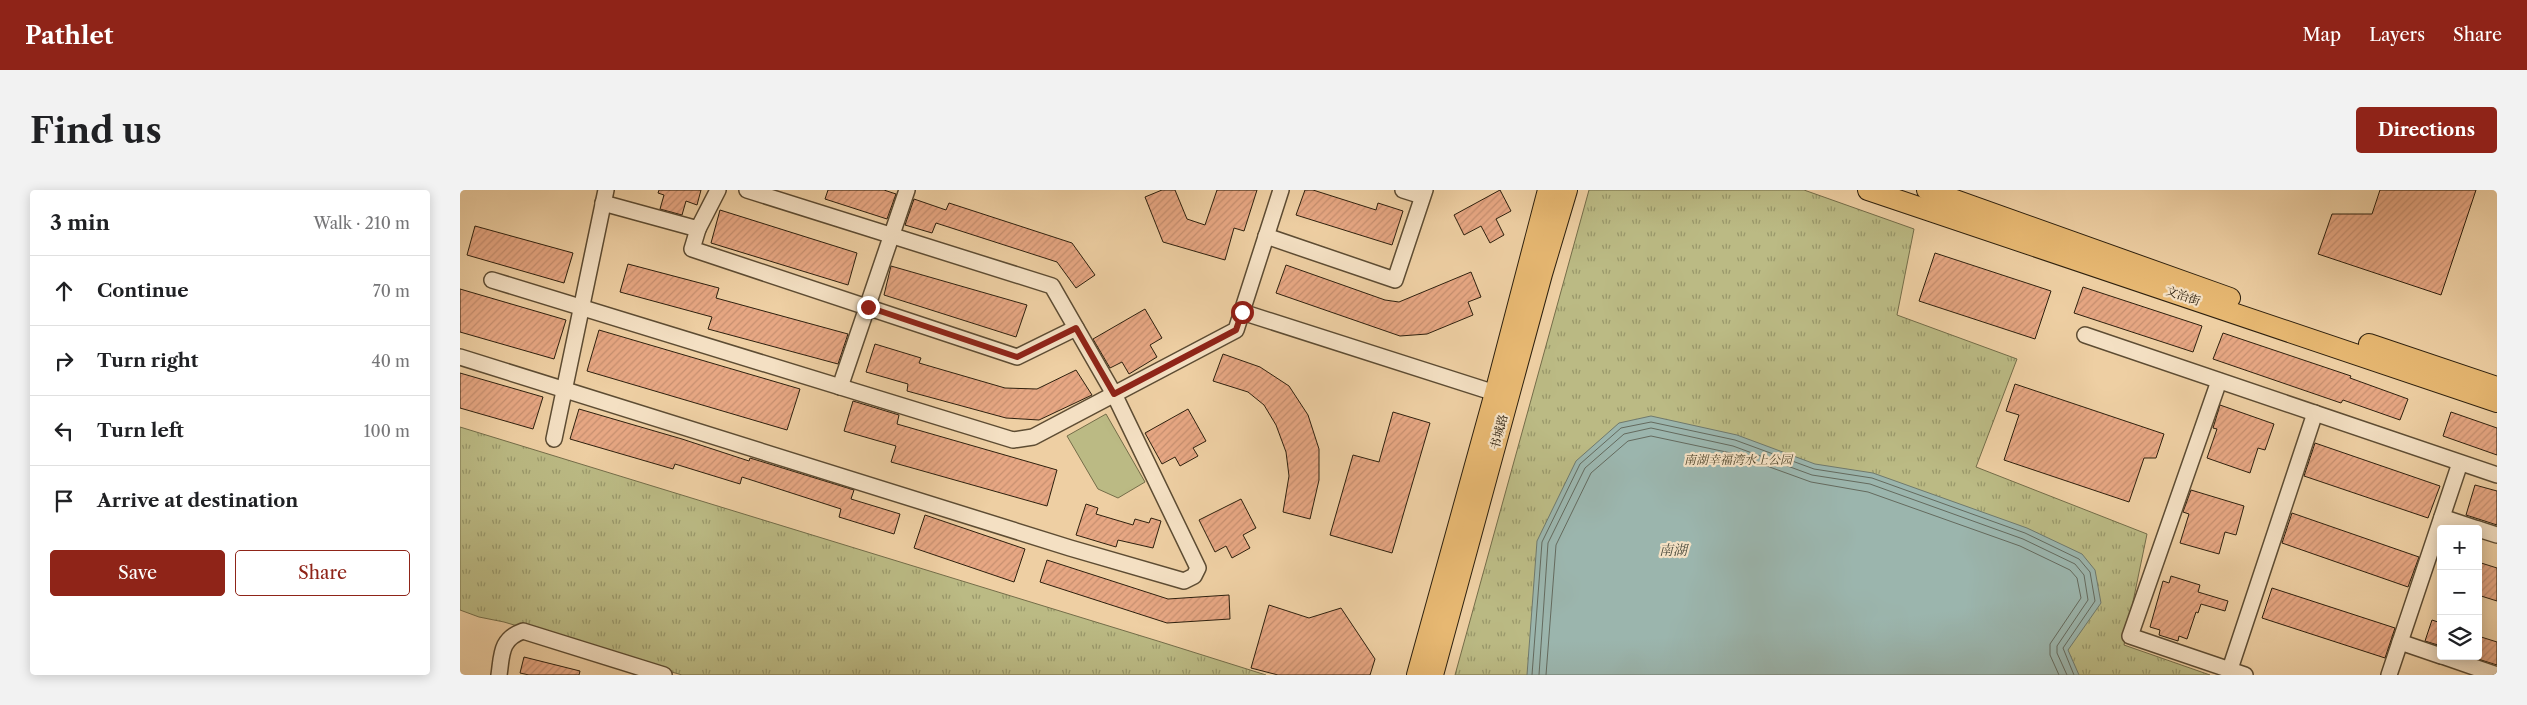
<!DOCTYPE html>
<html lang="en">
<head>
<meta charset="utf-8">
<style>
	:root { --surface:#fff; --page:#f2f2f2; --text:#202124; --muted:#757577; --line:#e0e0e0; --accent:#8f2418 }
	body { margin:0; font-family:"Libre Caslon Text","Noto Serif SC",serif; background:var(--page); color:var(--text) }
	.controls { position:absolute; right:15px; bottom:15px; display:grid; overflow:hidden; border-radius:5px; box-shadow:0 2px 12px #0003 }
	.controls button { width:45px; height:45px; display:grid; place-items:center; padding:0; border:0; border-bottom:1px solid var(--line); background:var(--surface); color:var(--text); font:25px sans-serif }
	.stop { position:absolute; width:15px; height:15px; margin:-11px; border:4px solid #8f2418; border-radius:50%; background:#fff }
	.stop.end { background:#8f2418; border-color:#fff; box-shadow:0 1px 5px #0008 }
	.list { margin:0; padding:0; list-style:none }
	h2 { display:flex; justify-content:space-between; align-items:center; height:65px; margin:0; padding:0 20px; font-size:21px }
	h2 small { font-size:16px; font-weight:400; color:var(--muted) }
	.list li { display:grid; grid-template-columns:32px 1fr auto; gap:15px; align-items:center; box-sizing:border-box; height:70px; padding:0 20px; border-top:1px solid var(--line) }
	.list b { display:block; font-size:19px; white-space:nowrap }
	.list em { font-size:16px; font-style:normal; color:var(--muted) }
	.actions { display:flex; gap:10px; padding:15px 20px }
	.actions a { flex:1; padding:11px 0; border:1px solid var(--accent); border-radius:5px; text-align:center; font-size:18px; color:var(--accent) }
	.actions .main { background:var(--accent); color:#fff }
	.icon { flex:none; width:28px; height:28px; fill:none; stroke:currentColor; stroke-width:2; stroke-linecap:round; stroke-linejoin:round }
	.map { position:relative; flex:none; width:2037px; height:485px; overflow:hidden; border-radius:5px }
	header { display:flex; align-items:center; gap:30px; box-sizing:border-box; height:70px; padding:0 25px; background:var(--accent); color:#fff }
	header strong { font-size:24px }
	nav { display:flex; gap:28px; margin-inline-start:auto; font-size:18px }
	.intro { display:flex; align-items:center; justify-content:space-between; box-sizing:border-box; height:120px; padding:0 30px }
	h1 { margin:0; font-size:35px }
	.button { padding:12px 22px; border-radius:5px; background:var(--accent); color:#fff; font-size:18px; font-weight:700 }
	main { display:flex; gap:30px; padding:0 30px }
	aside { flex:1; background:var(--surface); border-radius:5px; box-shadow:0 2px 12px #0003 }
	.map>svg:first-child { display:block }
	.park { fill:url(#park-tufts); stroke:#746d49 }
	.pitch { fill:#bbba84; stroke:#746d49 }
	.water { fill:#9bb5ad; stroke:#6f796d }
	.lines { fill:none; stroke-linecap:round; stroke-linejoin:round }
	.shore { stroke:#646a5e; stroke-width:1 }
	.building { fill:url(#building-hatch); stroke:#2d200e }
	.minor-casing { stroke:#5d4c33; stroke-width:18 }
	.major-casing { stroke:#2d200e; stroke-width:22 }
	.minor { stroke:#f4e0c3; stroke-width:15 }
	.major { stroke:#e7b872; stroke-width:20 }
	.route { stroke:#8f2418; stroke-width:6 }
	.labels { text-anchor:middle; stroke-width:4.5; stroke-linejoin:round; paint-order:stroke }
	.street-label { font-size:12px; fill:#2d200e; stroke:#f4e0c3 }
	.park-label { font-size:12px; font-style:italic; fill:#50462c; stroke:#f4e0c3 }
	.water-label { font-size:14px; font-style:italic; fill:#4e4d3e; stroke:#f4e0c3 }
</style>
</head>
<body>
<header>
<strong>Pathlet</strong>
<nav><a>Map</a><a>Layers</a><a>Share</a></nav>
</header>
<div class="intro"><h1>Find us</h1><a class="button">Directions</a></div>
<main>
<aside>
<h2>3 min<small>Walk · 210 m</small></h2>
<ul class="list">
<li><svg class="icon" aria-label="ahead" viewBox="0 0 24 24"><path d="M12 20V5M6 11l6-6 6 6"/></svg><div><b>Continue</b></div><em>70 m</em></li>
<li><svg class="icon" aria-label="right" viewBox="0 0 24 24"><path d="M7 20v-9h11M14 6l5 5-5 5"/></svg><div><b>Turn right</b></div><em>40 m</em></li>
<li><svg class="icon" aria-label="left" viewBox="0 0 24 24"><path d="M17 20v-9H6M10 6l-5 5 5 5"/></svg><div><b>Turn left</b></div><em>100 m</em></li>
<li><svg class="icon" aria-label="arrive" viewBox="0 0 24 24"><path d="M6 21V4h12l-3 4 3 4H6"/></svg><div><b>Arrive at destination</b></div></li>
</ul>
<div class="actions"><a class="main">Save</a><a>Share</a></div>
</aside>
<div class="map">
<svg width="2037" height="485" viewBox="0 0 2037 485">
	<defs>
		<pattern id="park-tufts" width="24" height="20" patternUnits="userSpaceOnUse" patternTransform="scale(1.25)"><rect width="24" height="20" fill="#bbba84"/><path d="M3 7l-1-3M5 7V3M7 7l1-3M15 17l-1-3M17 17v-4M19 17l1-3" fill="none" stroke="#98976a"/></pattern>
		<pattern id="building-hatch" width="6" height="6" patternUnits="userSpaceOnUse" patternTransform="scale(1.25)"><rect width="6" height="6" fill="#e7a783"/><path d="M-1 1l2-2M0 6l6-6M5 7l2-2" fill="none" stroke="#c68f70"/></pattern>
	</defs>
	<rect width="100%" height="100%" fill="#eecfa3"/>
	<filter id="stains"><feTurbulence type="fractalNoise" baseFrequency=".004" numOctaves="4"/><feColorMatrix values="0 0 0 0 .2 0 0 0 0 .09 0 0 0 0 .02 0 0 0 .5 -.17"/></filter>
	<radialGradient id="worn" r=".72"><stop offset=".6" stop-color="#630" stop-opacity="0"/><stop offset="1" stop-color="#630" stop-opacity=".3"/></radialGradient>
	<g class="park">
		<path d="M1129,0H1344L1454,39L1437,125L1557,169L1516,277L1687,344L1664,455L1750,485H995Z"/>
		<path d="M0,237L701,452L806,485H222L44,432L19,427L0,420Z"/>
	</g>
	<path class="pitch" d="M646,224L685,292L658,308L638,299L607,246Z"/>
	<path class="water" d="M1191,226L1277,245L1355,274L1413,283L1567,338L1622,364L1635,380L1641,413L1608,460L1619,485H1067L1077,351L1116,271L1159,233Z"/>
	<g class="lines">
		<g class="shore">
			<path d="M1072,485L1082,352L1120,274L1161,238L1191,232L1275,250L1354,279L1412,288L1565,343L1619,369L1630,382L1635,411L1603,458L1614,485"/>
			<path d="M1079,485L1088,353L1125,278L1164,244L1191,238L1273,256L1352,285L1410,294L1563,349L1615,374L1624,385L1628,410L1597,456V463L1607,485"/>
			<path d="M1086,485L1096,355L1131,283L1168,251L1191,246L1271,263L1351,292L1408,302L1560,356L1610,380L1617,388L1621,408L1590,454V465L1599,485"/>
		</g>
	</g>
	<g class="building">
		<path d="M199,0H241L237,15L226,11L222,25L200,19L204,5L198,3Z"/>
		<path d="M368,0H424L436,4L427,29L365,9Z"/>
		<path d="M702,0H715L727,29L745,35L757,0H797L784,41L774,38L765,70L703,52L685,7Z"/>
		<path d="M845,0H853L916,20L918,13L943,21L932,55L836,25Z"/>
		<path d="M1040,0L1051,21L1036,29L1044,45L1030,53L1021,36L1004,45L994,25Z"/>
		<path d="M1920,0H2016L1981,105L1858,64L1872,24H1912Z"/>
		<path d="M454,9L486,20L489,13L612,53L635,85L616,98L597,72L476,33L472,43L445,35Z"/>
		<path d="M260,20L397,63L388,95L251,53Z"/>
		<path d="M15,36L113,63L104,93L7,65Z"/>
		<path d="M1475,63L1591,101L1575,149L1459,111Z"/>
		<path d="M168,74L259,98L256,108L388,144L378,174L248,139L252,127L160,102Z"/>
		<path d="M826,75L925,110L939,112L1011,82L1021,107L1008,112L1013,125L967,144L940,146L816,103Z"/>
		<path d="M431,76L567,115L556,147L424,105Z"/>
		<path d="M1623,97L1742,136L1733,162L1614,123Z"/>
		<path d="M0,99L106,130L94,169L0,142Z"/>
		<path d="M685,119L702,148L690,155L697,167L669,184L662,172L650,178L633,149Z"/>
		<path d="M139,140L340,199L327,240L127,181Z"/>
		<path d="M1763,143L1891,186L1890,188L1948,209L1940,230L1883,210L1881,213L1753,169Z"/>
		<path d="M415,154L461,168L459,173L545,198L577,199L616,180L632,205L579,230L546,228L447,201L448,194L406,182Z"/>
		<path d="M763,164L800,177L829,196L848,225L859,259V290L850,329L823,322L829,286L826,262L816,235L804,215L788,202L753,191Z"/>
		<path d="M0,183L83,207L73,239L0,218Z"/>
		<path d="M1555,194L1704,244L1696,268H1684L1669,312L1544,270L1559,225L1546,221Z"/>
		<path d="M393,211L439,225L437,234L597,280L587,316L431,272L436,256L384,241Z"/>
		<path d="M1760,215L1814,234L1805,260L1798,258L1790,283L1747,268L1757,239L1753,238Z"/>
		<path d="M119,219L222,249L289,271L290,268L394,300L391,309L440,324L434,344L379,327L381,319L282,287L280,294L215,274L213,279L110,249Z"/>
		<path d="M728,219L746,251L733,258L738,266L720,276L715,267L702,274L685,243Z"/>
		<path d="M933,222L970,233L932,363L870,345L893,265L919,272Z"/>
		<path d="M1991,222L2037,238V265L1983,246Z"/>
		<path d="M1855,253L1980,296L1968,328L1844,286Z"/>
		<path d="M2015,295L2037,301V335L2006,325Z"/>
		<path d="M1731,300L1784,316L1776,345L1765,342L1759,364L1720,353L1729,324L1723,322Z"/>
		<path d="M781,309L796,338L783,345L790,358L772,368L766,356L755,362L739,330Z"/>
		<path d="M626,314L638,318L636,324L673,335L675,329L689,333L691,328L701,331L693,358L658,350L656,357L616,345Z"/>
		<path d="M1832,323L1959,367L1948,397L1822,353Z"/>
		<path d="M465,325L565,359L554,392L454,358Z"/>
		<path d="M587,370L708,409L769,405L770,429L707,433L580,392Z"/>
		<path d="M2018,372L2037,378V411L2018,405Z"/>
		<path d="M1711,386L1740,395L1738,402L1768,411L1765,421L1741,414L1738,423L1736,422L1727,449L1719,446L1718,451L1699,445L1700,440L1690,437L1703,391L1709,393Z"/>
		<path d="M1812,398L1935,438L1925,468L1802,428Z"/>
		<path d="M809,415L849,428L881,418L915,469L910,485H818L791,478Z"/>
		<path d="M1972,430L1981,433V456L1965,451Z"/>
		<path d="M2018,446L2037,452V475L2018,469Z"/>
		<path d="M64,467L120,481L119,485H69L60,483Z"/>
	</g>
	<g class="lines">
		<g class="minor-casing">
			<g id="minor">
				<path d="M943,0L962,6"/>
				<path d="M143,13L238,39L258,0"/>
				<path d="M238,39L232,59L557,167L616,138"/>
				<path d="M806,46L935,90L965,0"/>
				<path d="M32,90L553,250L573,247L776,140L821,0"/>
				<path d="M782,122L1035,203"/>
				<path d="M1625,145L2037,285"/>
				<path d="M0,167L610,358L724,391L734,386L738,378L654,204L592,96L287,0"/>
				<path d="M1759,191L1670,446L1785,485"/>
				<path d="M380,197L447,0"/>
				<path d="M94,249L146,0"/>
				<path d="M1982,327L2018,339"/>
				<path d="M2018,339L2037,345"/>
				<path d="M1940,452L1981,466"/>
				<path d="M1982,466L2037,485"/>
				<path d="M1770,479L1855,223"/>
				<path d="M39,485C42,465 40,449 63,441L204,485"/>
				<path d="M1929,485L2000,273"/>
			</g>
		</g>
		<g class="major-casing">
			<g id="major">
				<path d="M1408,0L2037,212"/>
				<path d="M1467,0L1770,108"/>
				<path d="M1909,154L2037,197"/>
				<path d="M957,485L1035,203L1088,0"/>
				<path d="M973,485L1082,84L1107,0"/>
			</g>
		</g>
		<use href="#minor" class="minor"/>
		<use href="#major" class="major"/>
	</g>
	<g class="lines">
		<path class="route" d="M408,117L557,167L616,138L654,204L776,140L782,122"/>
	</g>
	<g class="labels">
		<g class="street-label">
			<text transform="translate(1723 106) rotate(19)" y="4">文治街</text>
			<text transform="translate(1039 242) rotate(-75)" y="4">书城路</text>
		</g>
		<g class="park-label">
			<text x="1278" y="274">南湖幸福湾水上公园</text>
		</g>
		<g class="water-label">
			<text x="1213" y="365">南湖</text>
		</g>
	</g>
	<rect width="100%" height="100%" filter="url(#stains)"/>
	<rect width="100%" height="100%" fill="url(#worn)"/>
</svg>
<div class="controls">
<button>+</button>
<button>−</button>
<button><svg class="icon" aria-label="layers" viewBox="0 0 24 24"><path d="M12 4l9 5-9 5-9-5zM3 14l9 5 9-5"/></svg></button>
</div>
<div class="stop" style="left:782px;top:122px"></div>
<div class="stop end" style="left:408px;top:117px"></div>
</div>
</main>
</body>
</html>
